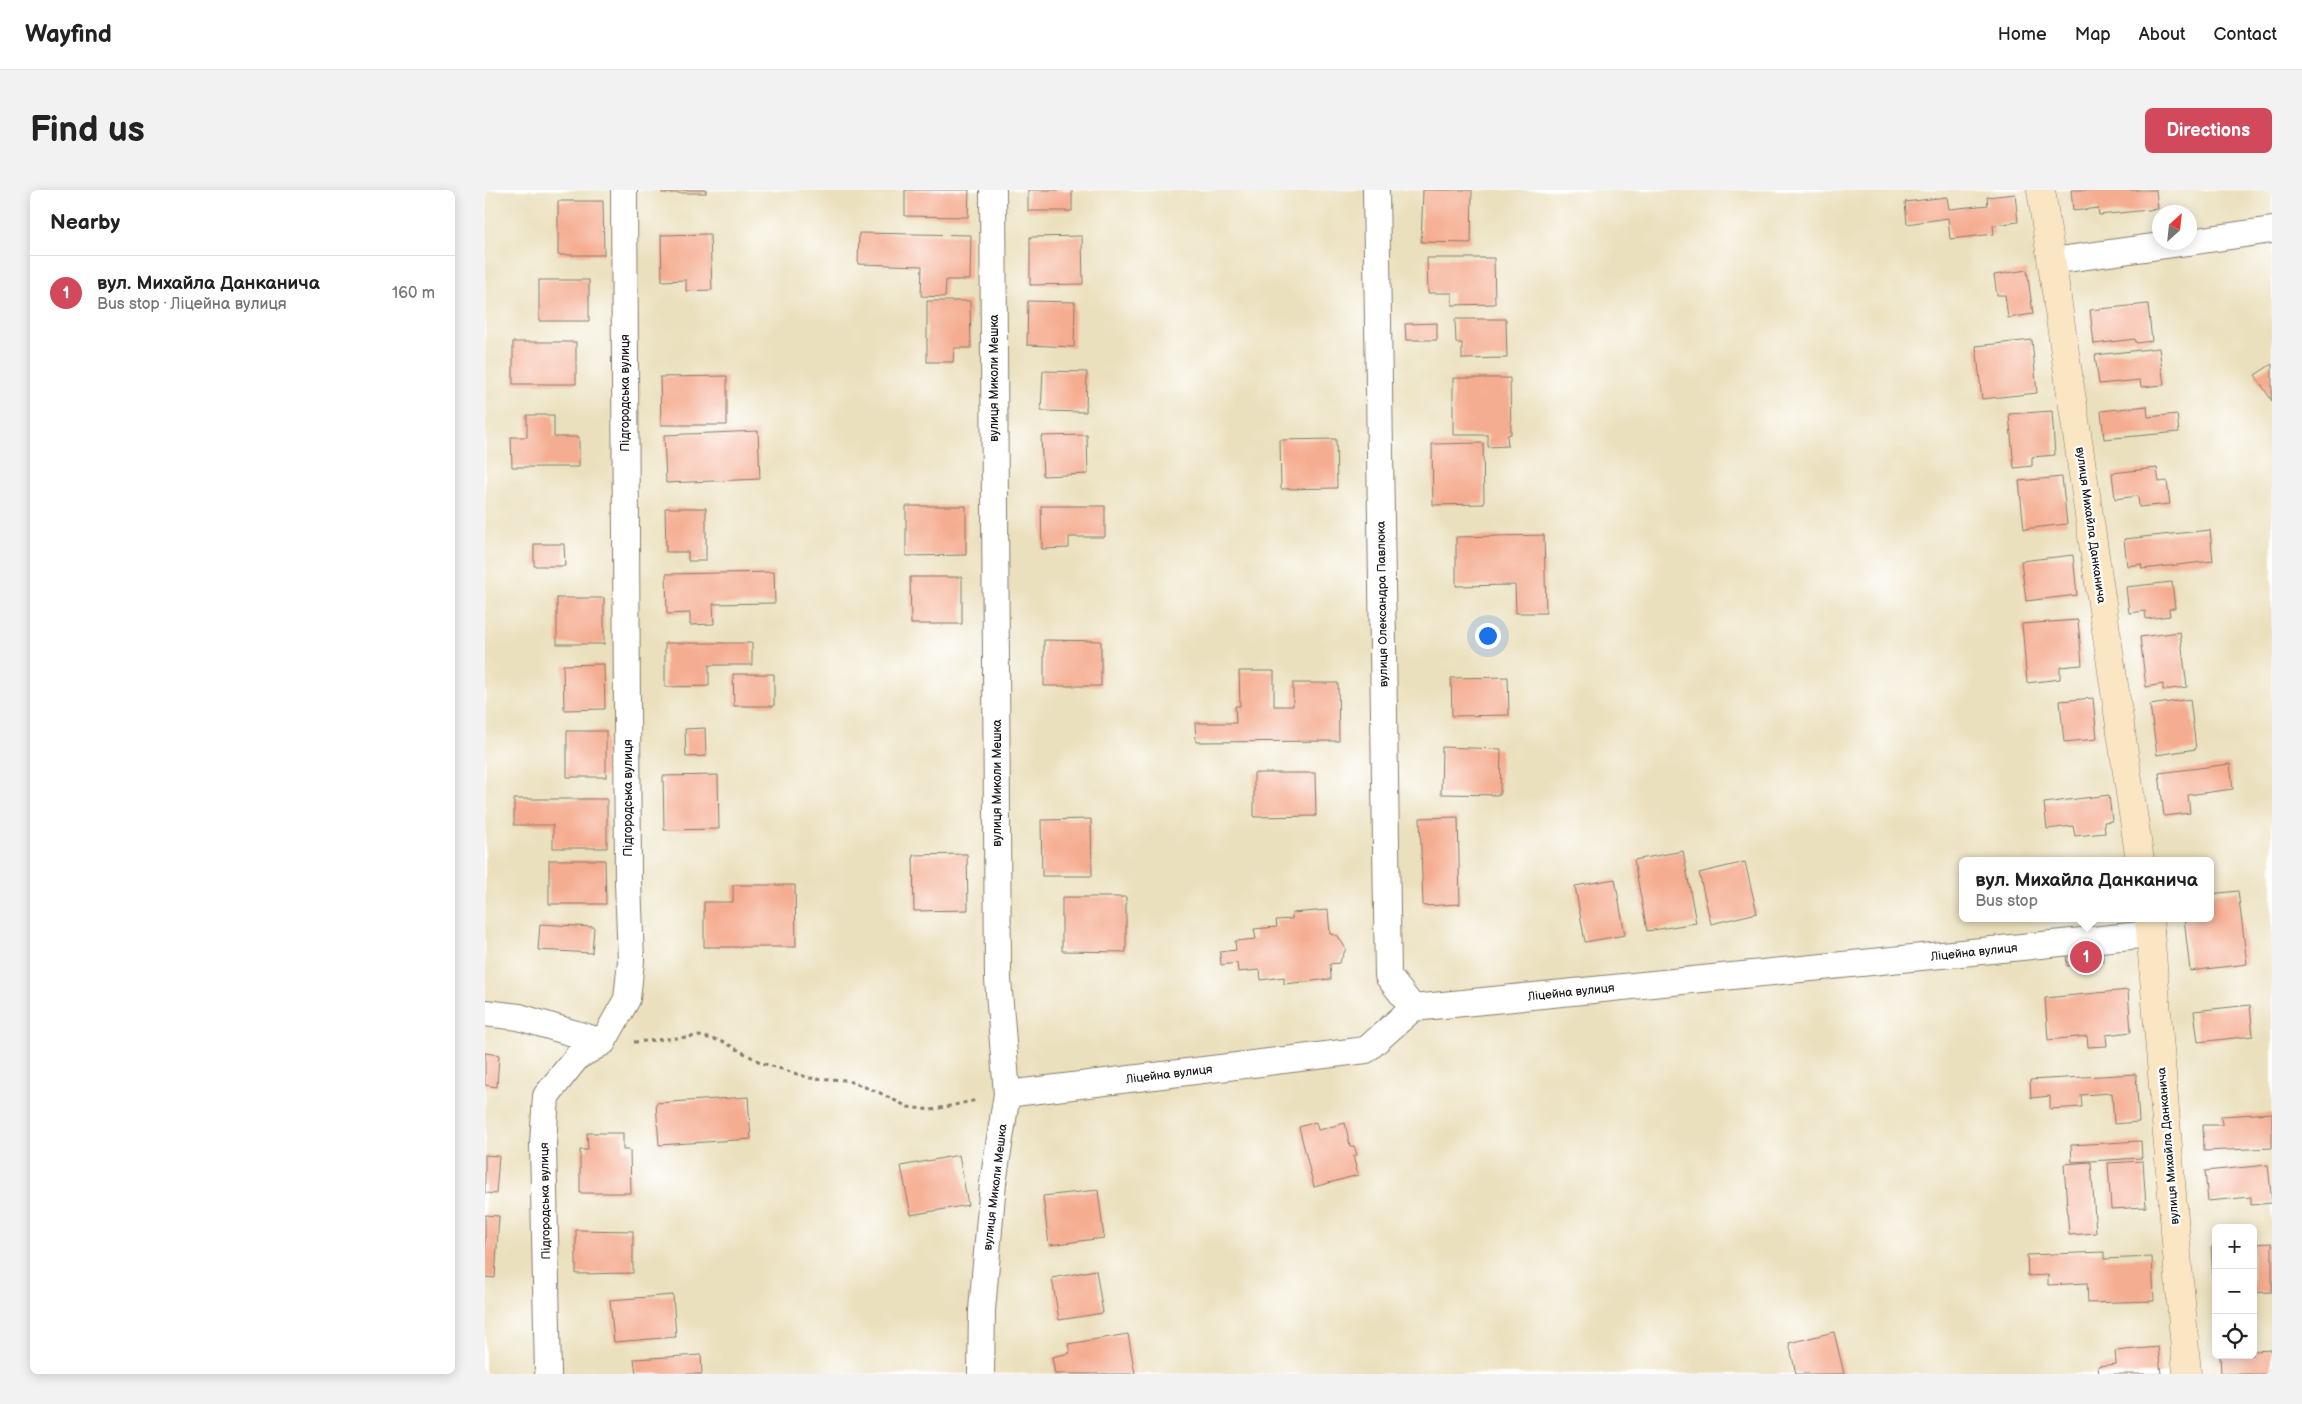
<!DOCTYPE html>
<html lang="en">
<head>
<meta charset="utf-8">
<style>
	:root { --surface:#fff; --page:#f2f2f2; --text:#222; --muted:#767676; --line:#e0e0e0; --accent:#d1495b }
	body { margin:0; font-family:"Balsamiq Sans",sans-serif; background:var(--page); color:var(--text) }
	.controls { position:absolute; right:15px; bottom:15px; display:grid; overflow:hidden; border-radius:8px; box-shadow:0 2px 12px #0003 }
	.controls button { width:45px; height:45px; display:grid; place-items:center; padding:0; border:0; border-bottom:1px solid var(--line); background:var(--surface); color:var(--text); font:25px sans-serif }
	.compass { position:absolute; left:1667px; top:15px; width:45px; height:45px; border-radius:50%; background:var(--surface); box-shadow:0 2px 12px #0003; rotate:27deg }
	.you { position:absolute; left:1002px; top:445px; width:18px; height:18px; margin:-12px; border:4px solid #fff; border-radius:50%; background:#1a73e8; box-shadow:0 0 0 8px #1a73e833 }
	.badge { display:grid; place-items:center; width:32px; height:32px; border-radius:50%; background:var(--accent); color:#fff; font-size:16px; font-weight:700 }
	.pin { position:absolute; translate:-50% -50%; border:2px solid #fff; box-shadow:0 1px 5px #0006 }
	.popup { position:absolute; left:1474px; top:667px; width:255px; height:65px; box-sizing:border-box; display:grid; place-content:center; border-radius:8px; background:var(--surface); filter:drop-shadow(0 1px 4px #0005); font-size:16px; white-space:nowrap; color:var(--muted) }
	.popup b { font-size:19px; color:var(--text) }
	.popup::after { content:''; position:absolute; left:50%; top:100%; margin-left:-10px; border:10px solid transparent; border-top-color:var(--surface) }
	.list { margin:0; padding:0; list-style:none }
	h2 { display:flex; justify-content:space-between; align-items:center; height:65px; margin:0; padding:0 20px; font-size:21px }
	h2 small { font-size:16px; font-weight:400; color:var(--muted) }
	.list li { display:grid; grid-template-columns:32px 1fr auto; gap:15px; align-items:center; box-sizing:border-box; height:75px; padding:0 20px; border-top:1px solid var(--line) }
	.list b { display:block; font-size:19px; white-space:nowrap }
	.list p { margin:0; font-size:16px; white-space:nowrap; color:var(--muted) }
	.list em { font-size:16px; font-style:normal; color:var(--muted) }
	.icon { flex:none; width:28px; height:28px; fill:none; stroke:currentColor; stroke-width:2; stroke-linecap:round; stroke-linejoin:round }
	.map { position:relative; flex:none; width:1787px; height:1184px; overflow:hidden; border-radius:8px }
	header { display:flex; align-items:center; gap:30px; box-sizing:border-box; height:70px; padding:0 25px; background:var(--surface); border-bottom:1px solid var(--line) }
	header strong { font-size:24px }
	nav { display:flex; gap:28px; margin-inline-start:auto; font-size:18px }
	.intro { display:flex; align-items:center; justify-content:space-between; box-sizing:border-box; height:120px; padding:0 30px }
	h1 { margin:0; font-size:35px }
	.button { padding:12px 22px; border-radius:8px; background:var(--accent); color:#fff; font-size:18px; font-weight:700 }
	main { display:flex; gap:30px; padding:0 30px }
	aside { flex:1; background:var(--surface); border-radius:8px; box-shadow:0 2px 12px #0003 }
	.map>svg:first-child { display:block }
	.building { fill:#f5ad91 }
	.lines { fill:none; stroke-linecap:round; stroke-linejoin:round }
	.street-casing { stroke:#847e6c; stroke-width:28 }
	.secondary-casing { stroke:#847e6c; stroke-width:29 }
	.path { stroke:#847e6c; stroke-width:3; stroke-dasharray:4 4; stroke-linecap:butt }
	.street { stroke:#fff; stroke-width:26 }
	.secondary { stroke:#fbe6c4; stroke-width:28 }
	.labels { text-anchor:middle; stroke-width:4.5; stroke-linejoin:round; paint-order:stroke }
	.street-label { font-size:12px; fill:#1c1c1c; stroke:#fff }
</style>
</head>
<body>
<header>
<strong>Wayfind</strong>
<nav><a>Home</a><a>Map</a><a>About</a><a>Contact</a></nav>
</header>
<div class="intro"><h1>Find us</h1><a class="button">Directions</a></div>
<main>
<aside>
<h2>Nearby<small></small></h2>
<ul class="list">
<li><span class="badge">1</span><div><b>вул. Михайла Данканича</b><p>Bus stop · Ліцейна вулиця</p></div><em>160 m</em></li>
</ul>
</aside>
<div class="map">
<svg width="1787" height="1184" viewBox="0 0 1787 1184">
	<rect width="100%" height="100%" fill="#fff"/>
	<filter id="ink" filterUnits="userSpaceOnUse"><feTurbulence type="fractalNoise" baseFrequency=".02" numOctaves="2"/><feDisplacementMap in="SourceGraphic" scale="10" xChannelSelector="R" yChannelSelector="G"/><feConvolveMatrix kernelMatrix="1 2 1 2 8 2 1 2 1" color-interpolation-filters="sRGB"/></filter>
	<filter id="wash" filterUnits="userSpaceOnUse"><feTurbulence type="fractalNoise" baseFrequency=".0096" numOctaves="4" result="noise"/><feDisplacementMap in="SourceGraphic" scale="20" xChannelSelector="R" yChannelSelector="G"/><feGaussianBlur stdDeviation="1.12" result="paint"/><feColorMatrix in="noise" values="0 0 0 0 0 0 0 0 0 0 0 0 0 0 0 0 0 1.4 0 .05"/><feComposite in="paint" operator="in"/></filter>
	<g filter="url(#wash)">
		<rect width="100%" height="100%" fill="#ebe0bd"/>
		<g id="blocks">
			<g class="building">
				<rect x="177" y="0" width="44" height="3"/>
				<path d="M420,0H484L483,27L420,26Z"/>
				<rect x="543" y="0" width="44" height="21"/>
				<path d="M938,0H987L986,53L936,52Z"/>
				<path d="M1586,0H1671L1673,19L1614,25L1613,18L1588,21Z"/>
				<path d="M1530,4L1533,32L1508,35L1509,44L1465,49L1463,28L1422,34L1420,12L1462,7L1464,19L1503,15L1502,7Z"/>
				<path d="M73,11H118L119,65H73Z"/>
				<path d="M374,43L486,45L485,90H461L460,107L436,106L437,76L373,74Z"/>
				<path d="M225,44L227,100L201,101V90L177,91L176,45Z"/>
				<path d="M597,46L598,94L545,95V47Z"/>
				<path d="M942,68H1009L1010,114L967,115V103H943Z"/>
				<path d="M1542,80L1548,124L1523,128L1520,105H1512L1509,85Z"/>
				<rect x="54" y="90" width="50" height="41"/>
				<path d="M442,111H485L486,158H469L468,172H442Z"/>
				<path d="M543,111L590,112L589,157L542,155Z"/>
				<path d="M1663,114L1667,151L1651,153L1650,149L1609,154L1605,120Z"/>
				<path d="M970,129H1021L1022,168L977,169V153H971Z"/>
				<path d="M952,133V150H921L920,134Z"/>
				<path d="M1547,150L1552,203L1497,209L1491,156Z"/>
				<rect x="28" y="152" width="63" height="42"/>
				<path d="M1674,158L1679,195L1656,197L1655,190L1614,194L1610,165Z"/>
				<path d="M1787,174V211L1770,185Z"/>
				<path d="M558,181L602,182L601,222L556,221Z"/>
				<path d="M242,186V235H176L175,187Z"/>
				<path d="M968,188H1025L1026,244L1022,245L1023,256L1003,257V245H968Z"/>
				<path d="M1662,216L1663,227L1692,224L1694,242L1619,249L1616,221Z"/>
				<path d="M1567,221L1570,265L1547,267V276L1529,278L1524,224Z"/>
				<path d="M42,225H69V247H94V277H27L26,247H42Z"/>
				<path d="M273,241L275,289L181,293L179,245Z"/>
				<path d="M602,245L603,284L558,286L556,246Z"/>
				<path d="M851,249L852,298L796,299L795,250Z"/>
				<path d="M998,253L999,314L948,315L947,254Z"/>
				<path d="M1672,278L1674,292L1682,291L1685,314L1654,317L1653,306L1630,309L1627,283Z"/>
				<path d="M1577,287L1582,334L1539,339L1534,291Z"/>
				<path d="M421,316H481V365L421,366Z"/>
				<path d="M556,316H620V347H584V358L557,359Z"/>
				<path d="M180,318H221V371H203V362H181Z"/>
				<path d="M1725,340L1728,371L1657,379L1656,374L1642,376L1639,349Z"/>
				<path d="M1059,345L1061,423H1031L1030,395L971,396V347Z"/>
				<path d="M49,354H79L80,376H49Z"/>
				<path d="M1588,365L1592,405L1541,411L1536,371Z"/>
				<path d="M289,382L290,413L228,414L229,434L205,435V423L182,424L181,384Z"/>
				<path d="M425,387H477V434H426Z"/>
				<path d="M1687,392L1690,418L1684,419L1685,426L1661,429L1660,421L1644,423L1641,397Z"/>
				<rect x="72" y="408" width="47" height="46"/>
				<path d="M1593,430L1597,475L1575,477V489L1542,493L1537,434Z"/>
				<path d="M1695,442L1702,497L1678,500V494L1661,497L1655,447Z"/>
				<path d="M559,450L616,451V496H559Z"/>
				<path d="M180,453H267V475H224V496L180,497Z"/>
				<path d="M119,474L120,519L79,520L78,475Z"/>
				<path d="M754,481H789V516H808V493H853L854,551L711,552L710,533H751L750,516H755Z"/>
				<path d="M248,484H289V516H249Z"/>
				<path d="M1023,487L1024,525L967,526L966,488Z"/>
				<path d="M1608,508L1612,549L1579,552L1575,511Z"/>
				<path d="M1705,509L1711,559L1672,565L1665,515Z"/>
				<path d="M220,538L221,566L201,567L200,539Z"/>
				<rect x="82" y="541" width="39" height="46"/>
				<path d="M957,557L1016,559L1015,605L956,604Z"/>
				<path d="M1745,574L1748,599L1703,605L1705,623L1679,626L1674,583Z"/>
				<path d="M769,583H830L831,626L769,627Z"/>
				<path d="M233,585L234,639L179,640L178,586Z"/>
				<path d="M1624,605L1627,631L1619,632L1620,643L1590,646L1588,636L1562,639L1559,613Z"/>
				<path d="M29,609H122V658H68V635H29Z"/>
				<path d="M973,627L975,714L938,716L935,628Z"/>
				<path d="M606,629L607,686H557L556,630Z"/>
				<path d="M1198,661L1211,733L1162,741L1149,670Z"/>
				<path d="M482,664L483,720L429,721L428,665Z"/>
				<path d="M64,670H120L121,714H64Z"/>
				<path d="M1260,672L1272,723L1226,734L1214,683Z"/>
				<path d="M1130,689L1140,745L1100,752L1090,696Z"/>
				<path d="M248,695H310L311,757H219V712H248Z"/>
				<path d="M1753,701L1762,774L1705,781L1699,728H1725V704Z"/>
				<path d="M577,707H641V762L577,761Z"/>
				<path d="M843,720L845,744L853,746L861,759L854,773L845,774L846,789L799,794V787L776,790L775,780L753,782L752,773L736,775L735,762L751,760L750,751L771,749L769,739L792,737L791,730L807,729V723Z"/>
				<path d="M55,734L109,737L107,763L53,760Z"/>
				<path d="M1617,758L1618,772L1582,776L1581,761Z"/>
				<path d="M1643,800L1646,842L1621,845L1622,856L1603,857L1602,846L1563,850L1560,808Z"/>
				<path d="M1765,815L1768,846L1713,852L1709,821Z"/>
				<path d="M0,863L14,865L12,897L0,895Z"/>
				<path d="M1651,884L1654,932L1629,934L1627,903L1596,905L1597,917L1565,919V906L1546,908L1545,890Z"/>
				<path d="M263,907L266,949L174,955L171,913Z"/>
				<path d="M1787,923V958L1719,961L1718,935H1737L1736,926Z"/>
				<path d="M831,932L833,940L860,933L865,956H869L872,965L868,966L873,985L829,997L814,937Z"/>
				<path d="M102,943H138V960H145L146,1003H95V960H103Z"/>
				<path d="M1656,951L1657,968L1587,972L1586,955Z"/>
				<path d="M0,965L14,966L11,1004L0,1003Z"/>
				<path d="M474,965L483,1015L426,1025L416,976Z"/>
				<path d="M1658,971L1661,1017L1626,1019L1623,973Z"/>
				<path d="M1606,972L1611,1043L1584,1045L1579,974Z"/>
				<path d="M1783,975L1787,1013L1766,1015V1007L1723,1011L1720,981Z"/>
				<path d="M613,1000L619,1048L564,1055L558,1006Z"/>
				<path d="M0,1025L14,1026L10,1088L0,1087Z"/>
				<path d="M91,1040L148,1041V1083L91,1084Z"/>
				<path d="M1787,1053V1102L1768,1103V1054Z"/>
				<path d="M1726,1057H1731V1106H1729Z"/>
				<path d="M1619,1062V1069L1667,1067L1669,1111L1603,1113L1602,1093L1563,1095V1085L1543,1086L1542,1065Z"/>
				<path d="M611,1080L618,1123L574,1130L567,1088Z"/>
				<path d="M188,1105L191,1147L129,1152L125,1110Z"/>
				<path d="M1349,1142L1359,1184H1311L1304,1153Z"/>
				<path d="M643,1144L650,1184H570L567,1167L585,1163L583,1154Z"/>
				<path d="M1673,1157L1676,1184H1614L1613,1176L1631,1174L1630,1161Z"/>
				<path d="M1787,1160V1180H1784V1184H1736L1735,1165H1768V1161Z"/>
				<path d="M216,1165L217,1184H151L149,1169Z"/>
			</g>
		</g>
	</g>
	<g filter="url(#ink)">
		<use href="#blocks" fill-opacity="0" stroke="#847e6c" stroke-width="1"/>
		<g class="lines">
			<g class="street-casing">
				<g id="street">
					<path d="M891,0L903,786L928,818"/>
					<path d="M1704,52L1787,40"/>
					<path d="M1567,71L1703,52"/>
					<path d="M0,823L34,827L118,852"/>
					<path d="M522,904L881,860L928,818L1666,744"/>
					<path d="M63,1184L58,954L61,906L92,867L118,852L142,809L146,771L143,692L139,0"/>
					<path d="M496,1184L497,1120L508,993L522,904L513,789L508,0"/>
				</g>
			</g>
			<g class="secondary-casing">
				<g id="secondary">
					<path d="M1556,0L1655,671"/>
					<path d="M1664,728L1702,1184"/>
				</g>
			</g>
			<path class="path" d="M149,852L214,846L237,851L277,873L325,888L361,890L393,902L423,917L446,920L492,910"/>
			<use href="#street" class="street"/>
			<use href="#secondary" class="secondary"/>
		</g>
	</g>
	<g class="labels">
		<g class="street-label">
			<text transform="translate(509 188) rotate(-90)" y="4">вулиця Миколи Мешка</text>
			<text transform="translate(140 203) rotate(-90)" y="4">Підгородська вулиця</text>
			<text transform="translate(1606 335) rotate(82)" y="4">вулиця Михайла Данканича</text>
			<text transform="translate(897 414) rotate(-91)" y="4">вулиця Олександра Павлюка</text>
			<text transform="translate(512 593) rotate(-90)" y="4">вулиця Миколи Мешка</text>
			<text transform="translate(143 608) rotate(-90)" y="4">Підгородська вулиця</text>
			<text transform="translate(1489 762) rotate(-6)" y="4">Ліцейна вулиця</text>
			<text transform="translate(1086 802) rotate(-6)" y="4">Ліцейна вулиця</text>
			<text transform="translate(684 884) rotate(-7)" y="4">Ліцейна вулиця</text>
			<text transform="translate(1683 956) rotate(-95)" y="4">вулиця Михайла Данканича</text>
			<text transform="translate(510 997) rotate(-83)" y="4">вулиця Миколи Мешка</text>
			<text transform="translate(60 1011) rotate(-91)" y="4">Підгородська вулиця</text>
		</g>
	</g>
</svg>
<div class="controls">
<button>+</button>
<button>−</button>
<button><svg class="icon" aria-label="locate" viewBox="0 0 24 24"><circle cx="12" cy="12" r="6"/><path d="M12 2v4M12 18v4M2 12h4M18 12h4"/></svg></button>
</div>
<svg class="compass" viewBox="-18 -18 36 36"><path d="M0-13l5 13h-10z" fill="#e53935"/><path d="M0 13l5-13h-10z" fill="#767676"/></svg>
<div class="you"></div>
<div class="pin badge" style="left:1601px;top:767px">1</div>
<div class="popup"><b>вул. Михайла Данканича</b>Bus stop</div>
</div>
</main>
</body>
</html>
